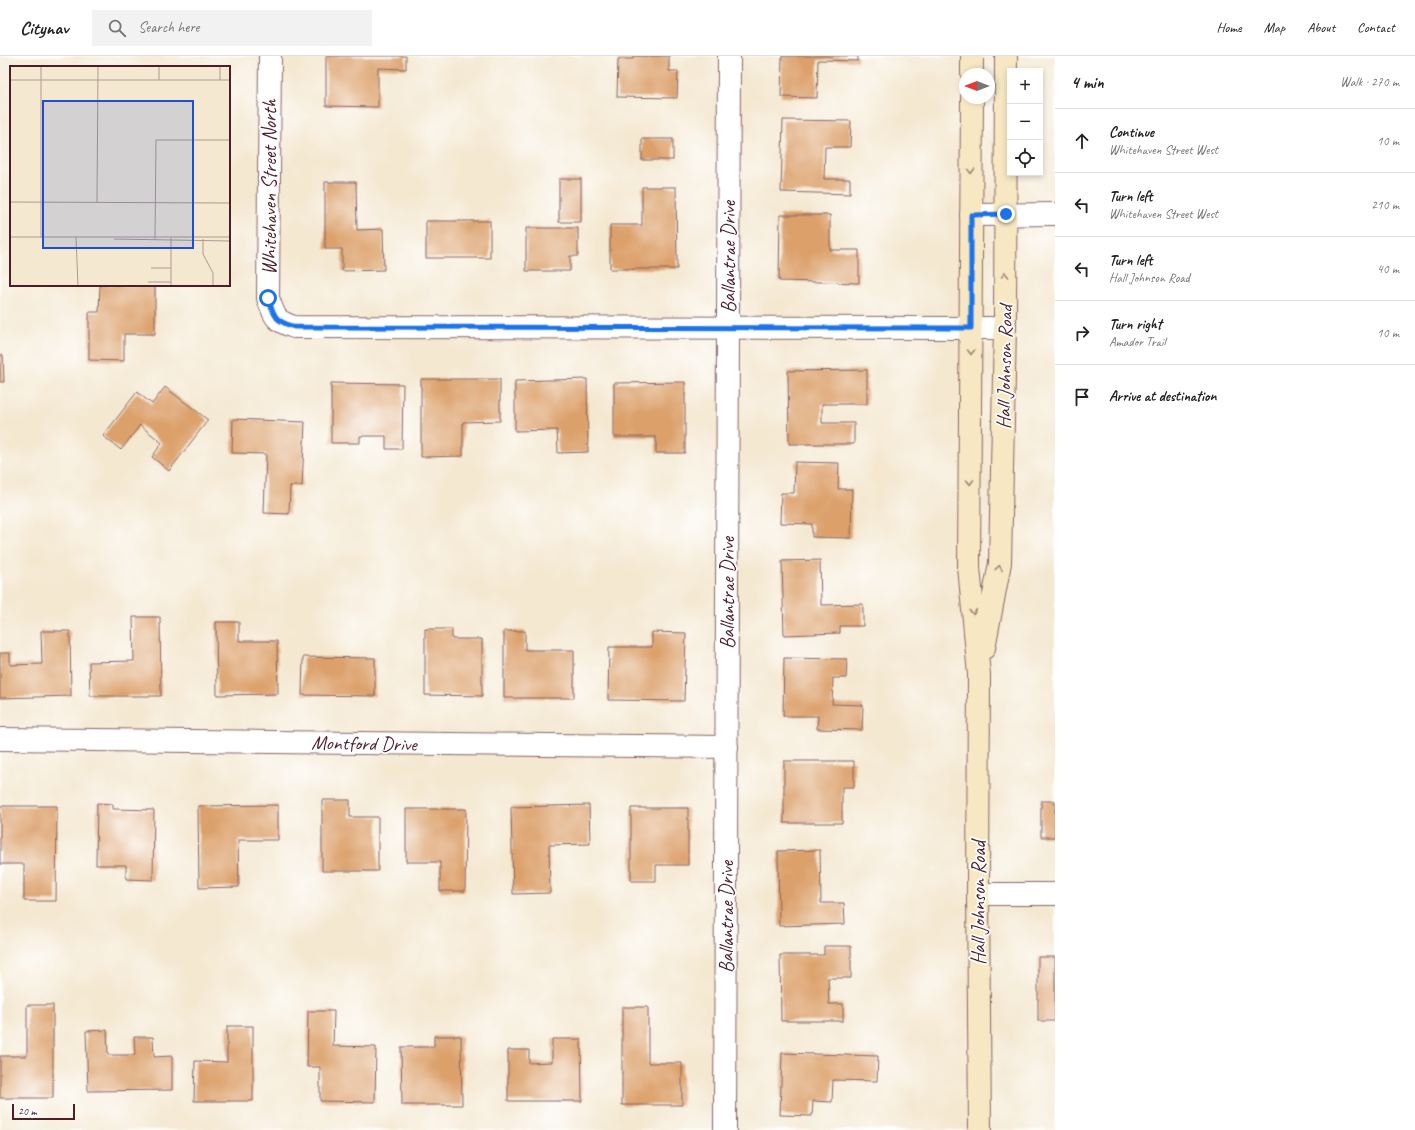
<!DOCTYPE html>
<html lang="en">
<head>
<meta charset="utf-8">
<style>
	:root { --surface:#fff; --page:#f2f2f2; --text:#222; --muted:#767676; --line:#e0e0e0 }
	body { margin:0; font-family:Caveat,sans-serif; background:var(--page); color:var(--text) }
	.controls { position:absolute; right:12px; top:12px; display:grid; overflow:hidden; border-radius:0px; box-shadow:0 2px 6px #0003 }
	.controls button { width:36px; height:36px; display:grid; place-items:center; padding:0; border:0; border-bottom:1px solid var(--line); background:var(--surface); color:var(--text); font:20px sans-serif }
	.compass { position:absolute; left:959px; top:12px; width:36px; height:36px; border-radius:50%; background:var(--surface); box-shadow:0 2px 6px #0003; rotate:270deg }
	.scale { position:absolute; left:12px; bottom:10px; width:63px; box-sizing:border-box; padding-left:4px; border:2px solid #4a1f2b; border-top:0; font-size:11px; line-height:14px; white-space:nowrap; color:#4a1f2b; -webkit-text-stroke:3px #fff; paint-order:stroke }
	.stop { position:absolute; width:12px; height:12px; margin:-9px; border:3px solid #1a73e8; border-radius:50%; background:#fff }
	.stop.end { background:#1a73e8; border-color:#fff; box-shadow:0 1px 4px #0008 }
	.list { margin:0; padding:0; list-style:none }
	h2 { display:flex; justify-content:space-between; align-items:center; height:52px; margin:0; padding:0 16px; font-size:17px }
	h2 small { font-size:13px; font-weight:400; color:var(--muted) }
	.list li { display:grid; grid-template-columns:26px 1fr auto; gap:12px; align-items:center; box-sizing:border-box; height:64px; padding:0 16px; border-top:1px solid var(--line) }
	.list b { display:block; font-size:15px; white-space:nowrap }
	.list p { margin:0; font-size:13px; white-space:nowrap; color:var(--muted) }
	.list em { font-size:13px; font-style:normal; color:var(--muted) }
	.icon { flex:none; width:22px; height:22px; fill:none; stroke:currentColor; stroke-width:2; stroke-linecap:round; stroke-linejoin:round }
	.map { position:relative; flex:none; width:1055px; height:1074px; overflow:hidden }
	header { display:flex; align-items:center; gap:24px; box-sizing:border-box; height:56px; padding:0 20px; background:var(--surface); border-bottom:1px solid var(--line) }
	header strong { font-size:19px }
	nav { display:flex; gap:22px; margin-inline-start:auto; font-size:14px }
	.search { width:280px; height:36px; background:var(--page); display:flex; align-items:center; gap:10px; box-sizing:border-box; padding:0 14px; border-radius:0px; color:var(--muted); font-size:15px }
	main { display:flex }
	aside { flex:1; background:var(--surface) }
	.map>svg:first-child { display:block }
	.building { fill:#dca06b }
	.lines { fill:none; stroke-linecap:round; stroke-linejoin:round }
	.street-casing { stroke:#866565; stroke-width:24 }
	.secondary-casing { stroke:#866565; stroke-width:24 }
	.street { stroke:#fff; stroke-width:22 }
	.secondary { stroke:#f7e8c3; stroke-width:22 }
	.oneway { stroke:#a08477 }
	.route { stroke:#1a73e8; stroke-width:5 }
	.labels { text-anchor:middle; stroke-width:3.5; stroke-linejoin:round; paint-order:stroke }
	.street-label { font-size:20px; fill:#4a1f2b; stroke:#fff }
	.inset-road { fill:none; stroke:#b0988f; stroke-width:1 }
	.view { fill:#1d4ed8; fill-opacity:0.15; stroke:#1d4ed8; stroke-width:2 }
	.inset-edge { fill:none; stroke:#4a1f2b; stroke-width:2 }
</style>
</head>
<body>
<header>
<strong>Citynav</strong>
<div class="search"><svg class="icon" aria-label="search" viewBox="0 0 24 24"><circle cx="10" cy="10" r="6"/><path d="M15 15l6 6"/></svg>Search here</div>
<nav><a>Home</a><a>Map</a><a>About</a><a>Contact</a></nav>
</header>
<main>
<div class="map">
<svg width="1055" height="1074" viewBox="0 0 1055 1074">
	<rect width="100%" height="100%" fill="#fff"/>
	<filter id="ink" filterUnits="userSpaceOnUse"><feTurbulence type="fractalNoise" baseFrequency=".025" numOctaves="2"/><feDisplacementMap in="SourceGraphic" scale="8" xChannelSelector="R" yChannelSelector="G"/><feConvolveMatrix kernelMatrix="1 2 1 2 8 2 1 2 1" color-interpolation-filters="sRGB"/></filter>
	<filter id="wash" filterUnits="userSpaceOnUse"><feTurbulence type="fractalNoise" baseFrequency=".012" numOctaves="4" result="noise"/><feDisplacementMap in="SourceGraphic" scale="16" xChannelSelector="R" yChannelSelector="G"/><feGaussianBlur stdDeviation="0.9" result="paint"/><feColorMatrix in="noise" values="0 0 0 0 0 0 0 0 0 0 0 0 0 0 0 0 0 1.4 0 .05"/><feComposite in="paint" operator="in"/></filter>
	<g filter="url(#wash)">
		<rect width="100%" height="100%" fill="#f4e8d1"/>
		<g id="blocks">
			<g class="building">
				<path d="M326,0H406V13L378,12V51L326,50Z"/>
				<path d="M633,0H669V15H678L677,42L617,41L618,3H633Z"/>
				<path d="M782,0H858V5L818,4L817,42L781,41Z"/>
				<path d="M783,64L851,65L850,91H825L824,123H850V138L781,136Z"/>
				<rect x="642" y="83" width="31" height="21"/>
				<rect x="559" y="123" width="22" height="43"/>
				<path d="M325,126H356L357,174L383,173L384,214L342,215V193H325Z"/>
				<path d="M642,131H676L677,213H610V169H642Z"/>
				<path d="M780,159H830V194H859V227L779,225Z"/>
				<rect x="426" y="165" width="64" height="37"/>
				<path d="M526,172H578V200H570V215H526Z"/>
				<path d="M100,229H155V278H124V305L89,304V256H99Z"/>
				<path d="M0,299H3L4,326H0Z"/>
				<path d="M867,314V348H822V367H854V388H789L788,315Z"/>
				<path d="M421,323H500V365L463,366V400L421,401Z"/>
				<path d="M587,323L588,396L558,397L557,374L515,375V325Z"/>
				<path d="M685,326V397H656V381H614V327Z"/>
				<path d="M331,327L403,328L402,393H386V380H360V387H331Z"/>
				<path d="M165,331L208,364L169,415L152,401L162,387L140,369L121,394L103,380L137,336L152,348Z"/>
				<path d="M233,363L305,366L302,430H290L289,458L264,457L266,398L232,397Z"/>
				<path d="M795,406L839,407L838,433H852L851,482L812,481V468L780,467L781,437H794Z"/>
				<path d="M820,504L821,549L863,548V570H840V577L784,579L782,505Z"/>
				<path d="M133,561H160L161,640H90L89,606L134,605Z"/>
				<path d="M216,566H239V585H277L278,638L217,639Z"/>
				<path d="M425,573H452V583H482V640L425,639Z"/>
				<path d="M41,575H70L71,640L0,642V597H10V609L42,608Z"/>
				<path d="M504,575H525V594H574V642H504Z"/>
				<path d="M652,576L686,577L684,645L608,644L609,591H652Z"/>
				<path d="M303,601L375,602V640L302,639Z"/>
				<path d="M784,602L847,603L846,622H833L832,648L863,649L862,674L817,673L818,660H783Z"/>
				<path d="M784,705H854V731H842V767H784Z"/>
				<path d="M322,744H350V761H378V815H322Z"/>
				<rect x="1041" y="745" width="14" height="36"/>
				<path d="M97,747L113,748V753L154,754L153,824L126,823V809H96Z"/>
				<path d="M278,749V784H238L239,831L199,832L198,750Z"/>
				<path d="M589,749L590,788L549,789L550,837L513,838L511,751Z"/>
				<path d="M0,750H57L56,845H24V808H0Z"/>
				<path d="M631,752H688V809H656V825H631Z"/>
				<path d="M406,753H466L465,835H440V806H406Z"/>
				<path d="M820,794L821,847H844L845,868L779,870L778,795Z"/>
				<path d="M824,890H851V922H828L829,948H843V965H781L780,899H824Z"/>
				<rect x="1038" y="901" width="17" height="64"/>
				<path d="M27,949H53V1042H0V1000H27Z"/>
				<path d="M622,951H648V1007H682V1049H622Z"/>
				<path d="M308,955H334L333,990L376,991L375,1046L320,1045V1011H307Z"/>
				<path d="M227,970H253V1045H194L195,1005L227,1006Z"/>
				<path d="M107,974L108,999H135L134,981H153L154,1001L172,1000V1034L88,1035L86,975Z"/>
				<path d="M434,980H461L462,1049H402L401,991H434Z"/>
				<path d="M552,983H581L582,1045H508V994H529V1007L552,1006Z"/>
				<path d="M782,997L878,1000L877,1025L833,1024L832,1046L813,1045L812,1060L780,1059Z"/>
			</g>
		</g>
	</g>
	<g filter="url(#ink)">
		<use href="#blocks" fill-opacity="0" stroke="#866565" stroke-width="1"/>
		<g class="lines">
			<g class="street-casing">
				<g id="street">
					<path d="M270,0L268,242C275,261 274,264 294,271L1005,272"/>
					<path d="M971,159L1055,158"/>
					<path d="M0,683L727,691"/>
					<path d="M978,838H1055"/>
					<path d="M725,1074L729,0"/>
				</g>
			</g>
			<g class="secondary-casing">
				<g id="secondary">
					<path d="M972,18V0"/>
					<path d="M972,42L969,511L979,619L978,838L980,1074"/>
					<path d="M984,592L1000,507L1005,272L1006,0"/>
				</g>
			</g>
			<use href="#street" class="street"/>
			<use href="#secondary" class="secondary"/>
		</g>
		<defs><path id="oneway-chevron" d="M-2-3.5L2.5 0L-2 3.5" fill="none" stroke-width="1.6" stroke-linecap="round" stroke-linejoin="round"/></defs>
		<g class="oneway">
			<use href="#oneway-chevron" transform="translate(971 115) rotate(90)"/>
			<use href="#oneway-chevron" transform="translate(1005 219) rotate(-90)"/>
			<use href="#oneway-chevron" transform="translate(971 296) rotate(90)"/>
			<use href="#oneway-chevron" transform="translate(970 426) rotate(90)"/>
			<use href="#oneway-chevron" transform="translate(999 512) rotate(-81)"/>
			<use href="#oneway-chevron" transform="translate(973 556) rotate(85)"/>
		</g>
	</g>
	<g class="lines" filter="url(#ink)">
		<path class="route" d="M268,242C275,261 274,264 294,271L971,272V159L1006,158"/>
	</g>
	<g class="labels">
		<g class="street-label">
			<text transform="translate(269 131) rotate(-90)" y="7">Whitehaven Street North</text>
			<text transform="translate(728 201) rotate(-90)" y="7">Ballantrae Drive</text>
			<text transform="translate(1004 311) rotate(-89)" y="7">Hall Johnson Road</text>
			<text transform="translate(727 537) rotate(-90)" y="7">Ballantrae Drive</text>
			<text transform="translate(364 687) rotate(1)" y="7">Montford Drive</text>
			<text transform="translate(978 847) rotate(-90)" y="7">Hall Johnson Road</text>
			<text transform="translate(726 861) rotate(-90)" y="7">Ballantrae Drive</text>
		</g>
	</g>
	<g transform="translate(10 10)">
		<rect width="220" height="220" fill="#f4e8d1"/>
		<path class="inset-road" d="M149,0V14M210,0V14M0,14H220M0,136L220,137M87,136L88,0M0,171H220M66,171L68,220M31,172V0M104,173L220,175M145,173L146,74H220M193,173V188L203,207V220M141,202H161M138,216H161M161,220V172"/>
		<path class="view" d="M33,35H183V182H33Z"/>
		<rect width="220" height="220" class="inset-edge"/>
	</g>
</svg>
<div class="controls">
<button>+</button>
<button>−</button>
<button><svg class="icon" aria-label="locate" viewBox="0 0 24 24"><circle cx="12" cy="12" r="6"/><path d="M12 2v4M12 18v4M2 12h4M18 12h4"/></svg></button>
</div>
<svg class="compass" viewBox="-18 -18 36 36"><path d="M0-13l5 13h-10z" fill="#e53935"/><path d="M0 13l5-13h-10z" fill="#767676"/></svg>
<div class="scale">20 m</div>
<div class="stop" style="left:268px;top:242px"></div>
<div class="stop end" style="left:1006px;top:158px"></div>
</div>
<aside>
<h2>4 min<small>Walk · 270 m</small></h2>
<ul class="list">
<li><svg class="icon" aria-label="ahead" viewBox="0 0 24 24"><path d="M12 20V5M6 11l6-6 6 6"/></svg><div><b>Continue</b><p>Whitehaven Street West</p></div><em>10 m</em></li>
<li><svg class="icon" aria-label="left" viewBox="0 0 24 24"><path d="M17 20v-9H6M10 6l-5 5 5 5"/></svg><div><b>Turn left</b><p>Whitehaven Street West</p></div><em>210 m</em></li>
<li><svg class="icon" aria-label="left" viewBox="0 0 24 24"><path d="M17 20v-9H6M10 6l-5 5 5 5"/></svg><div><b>Turn left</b><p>Hall Johnson Road</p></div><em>40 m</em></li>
<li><svg class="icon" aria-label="right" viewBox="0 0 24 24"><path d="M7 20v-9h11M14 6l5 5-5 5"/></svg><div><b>Turn right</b><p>Amador Trail</p></div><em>10 m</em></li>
<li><svg class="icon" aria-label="arrive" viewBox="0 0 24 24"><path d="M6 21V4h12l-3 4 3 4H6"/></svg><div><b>Arrive at destination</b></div></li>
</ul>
</aside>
</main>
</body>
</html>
